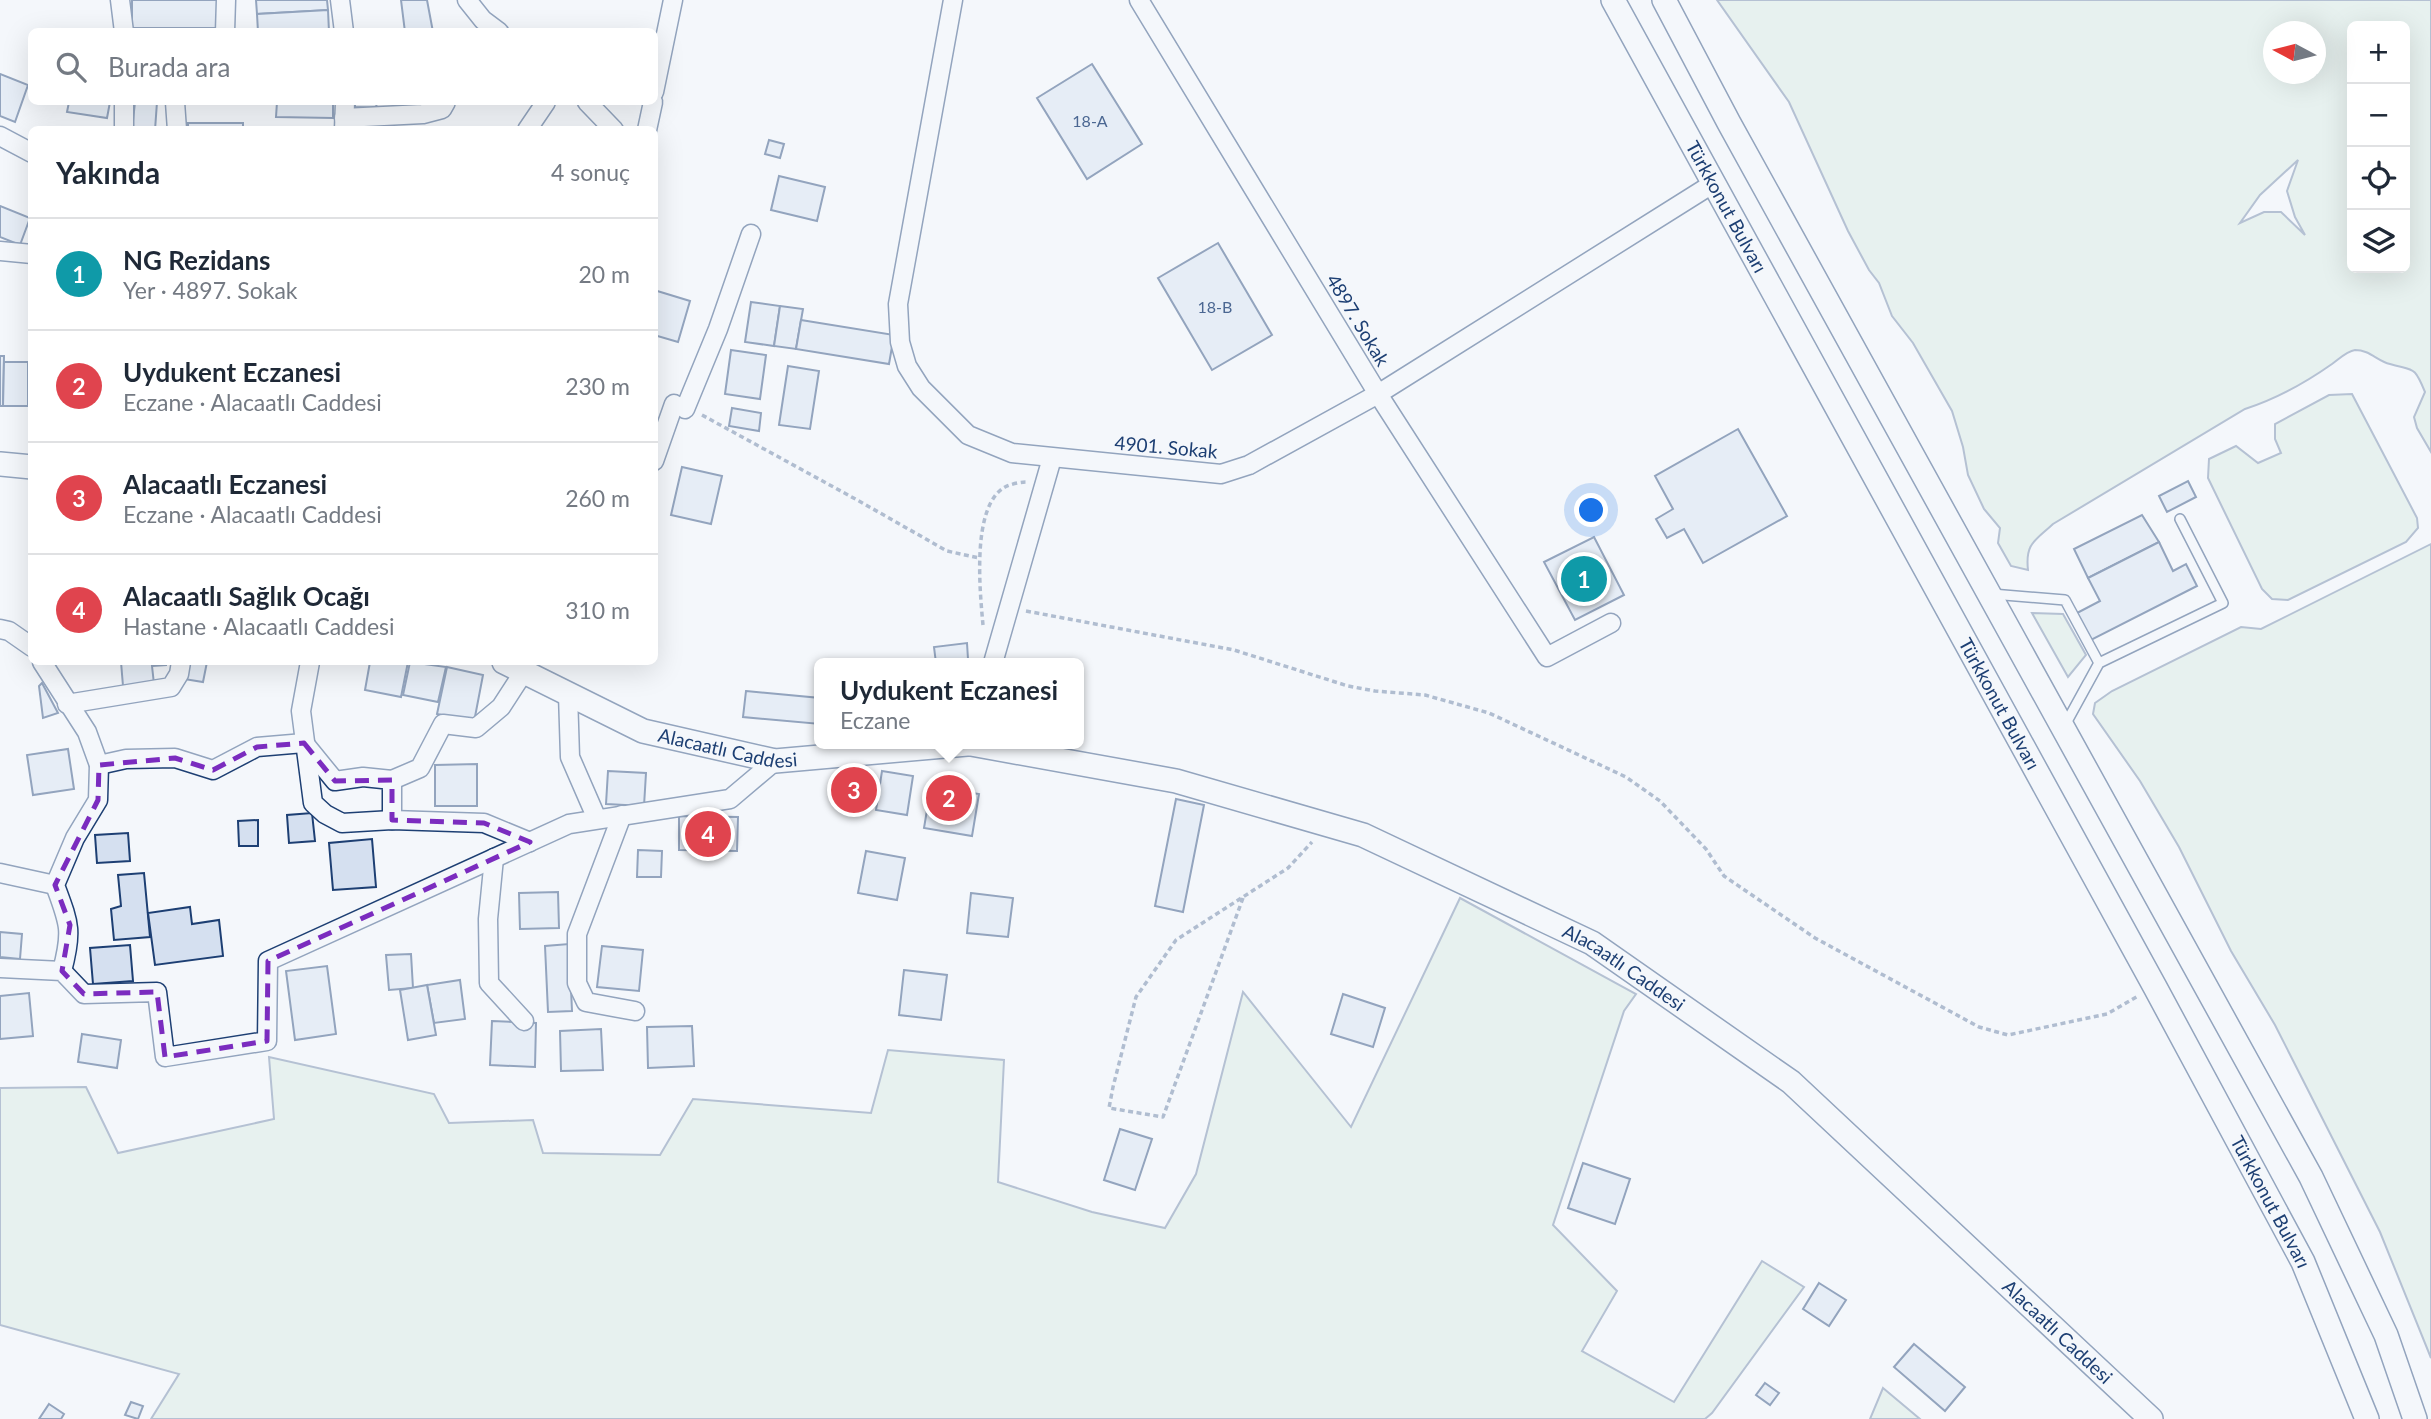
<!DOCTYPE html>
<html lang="tr">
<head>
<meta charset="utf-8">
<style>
	:root { --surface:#fff; --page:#f6f6f7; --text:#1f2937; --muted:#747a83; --line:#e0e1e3; --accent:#b45309 }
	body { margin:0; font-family:Lato,sans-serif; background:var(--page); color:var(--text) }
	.controls { position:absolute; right:21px; top:21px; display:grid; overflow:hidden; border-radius:10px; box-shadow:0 7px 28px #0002 }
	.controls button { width:63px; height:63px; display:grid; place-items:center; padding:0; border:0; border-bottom:2px solid var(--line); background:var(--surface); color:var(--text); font:35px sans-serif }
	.compass { position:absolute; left:2263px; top:21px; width:63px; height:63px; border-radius:50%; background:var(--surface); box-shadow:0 7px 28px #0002; rotate:277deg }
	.you { position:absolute; left:1592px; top:511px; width:24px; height:24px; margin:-18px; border:5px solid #fff; border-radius:50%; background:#1a73e8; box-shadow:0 0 0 10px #1a73e833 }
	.badge { display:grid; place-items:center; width:46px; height:46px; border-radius:50%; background:var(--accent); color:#fff; font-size:23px; font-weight:700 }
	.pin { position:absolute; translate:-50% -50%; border:4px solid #fff; box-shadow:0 2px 7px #0006 }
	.popup { position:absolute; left:814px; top:658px; width:270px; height:91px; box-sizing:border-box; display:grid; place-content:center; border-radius:10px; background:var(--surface); filter:drop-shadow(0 2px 5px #0005); font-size:23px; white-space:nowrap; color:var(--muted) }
	.popup b { font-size:26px; color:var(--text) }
	.popup::after { content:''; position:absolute; left:50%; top:100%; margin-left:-14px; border:14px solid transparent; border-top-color:var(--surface) }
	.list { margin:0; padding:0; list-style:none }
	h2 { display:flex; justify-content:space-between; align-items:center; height:91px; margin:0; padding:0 28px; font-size:30px }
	h2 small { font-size:23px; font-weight:400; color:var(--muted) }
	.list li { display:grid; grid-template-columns:46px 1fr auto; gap:21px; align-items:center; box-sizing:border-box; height:112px; padding:0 28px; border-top:2px solid var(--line) }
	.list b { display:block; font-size:26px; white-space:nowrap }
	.list p { margin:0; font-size:23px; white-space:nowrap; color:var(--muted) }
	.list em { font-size:23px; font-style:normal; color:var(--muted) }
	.icon { flex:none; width:38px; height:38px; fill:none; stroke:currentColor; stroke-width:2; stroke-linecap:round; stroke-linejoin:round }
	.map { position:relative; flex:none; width:2431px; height:1419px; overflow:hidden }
	.search { position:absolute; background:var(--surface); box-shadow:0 7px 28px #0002; left:28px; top:28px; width:630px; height:77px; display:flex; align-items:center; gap:18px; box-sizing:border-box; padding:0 24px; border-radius:10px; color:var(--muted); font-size:26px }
	.panel { position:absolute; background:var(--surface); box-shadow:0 7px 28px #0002; left:28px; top:126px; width:630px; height:539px; border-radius:10px }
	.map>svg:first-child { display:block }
	.green { fill:#d7e8df; stroke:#687fa3; stroke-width:2; fill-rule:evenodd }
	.building { fill:#d5e0f0; stroke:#1d3f73; stroke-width:2 }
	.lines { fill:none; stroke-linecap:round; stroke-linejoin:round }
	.service-casing { stroke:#1d3f73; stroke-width:12 }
	.minor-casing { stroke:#1d3f73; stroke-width:21 }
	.tertiary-casing { stroke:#1d3f73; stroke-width:26 }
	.path { stroke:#5e769c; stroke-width:3.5; stroke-dasharray:5 3.5; stroke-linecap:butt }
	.service { stroke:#f4f7fb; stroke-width:9 }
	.minor { stroke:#f4f7fb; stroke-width:18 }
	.tertiary { stroke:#f4f7fb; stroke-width:23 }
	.marked { fill:none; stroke:#7b2cbf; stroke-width:5; stroke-dasharray:14 9; stroke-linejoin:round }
	.labels { text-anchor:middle; stroke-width:5; stroke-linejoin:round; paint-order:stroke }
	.number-label { font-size:16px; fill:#4b6792 }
	.street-label { font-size:19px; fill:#1d3f73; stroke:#f4f7fb }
</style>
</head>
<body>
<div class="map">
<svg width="2431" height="1419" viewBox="0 0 2431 1419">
	<rect width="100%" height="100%" fill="#f4f7fb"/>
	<g class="green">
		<path d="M1717,0H2431V452L2417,428L2414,417L2425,392C2414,365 2414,371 2390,364C2377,361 2370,350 2355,350C2347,351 2339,359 2332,364C2305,383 2276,399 2245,409L2053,524C2035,541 2025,543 2028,570L2011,566L1998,543L2000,528L1984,509L1968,475L1963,447L1952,411L1913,343L1892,316L1879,283L1869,270L1848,231L1789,102ZM2352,26H2405V268H2352ZM2274,32H2316V74H2274ZM2298,160L2287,191L2295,217L2305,235L2281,212H2264L2240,223L2260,195Z"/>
		<path d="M2352,394L2417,518L2418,528L2406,542L2288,600L2272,599L2262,589L2208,478L2209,459L2236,446L2258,463L2281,453L2275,439V424L2329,395Z"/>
		<path d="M2431,544V1358L2380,1232L2275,1025L2231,951L2179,847L2140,781L2093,714L2095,703L2112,691L2241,627L2261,629Z"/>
		<path d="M2032,613L2063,614L2086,655L2068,677Z"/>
		<path d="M1460,898L1636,994L1624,1011L1553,1225L1617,1291L1582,1351L1674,1402L1762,1261L1804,1287L1712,1413L1705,1419H151L179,1374L0,1325V1088L86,1087L118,1153L274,1119L269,1057L434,1094L449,1123L533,1120L543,1153L660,1155L693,1099L871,1113L888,1050L1004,1060L998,1182L1092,1212L1165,1228L1196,1174L1243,992L1351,1127Z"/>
		<path d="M1883,1388L1920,1419H1870Z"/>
	</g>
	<g class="building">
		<rect x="132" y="0" width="85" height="28"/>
		<path d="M256,0H327L328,10L257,14Z"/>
		<path d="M401,0H427L433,32H405Z"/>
		<path d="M328,10L329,32H258L257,14Z"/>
		<rect x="132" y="28" width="85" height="4"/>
		<path d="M1092,64L1142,144L1087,179L1037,98Z"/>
		<path d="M0,74L28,85L15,122L0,116Z"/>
		<path d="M69,102H110L107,118L67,112Z"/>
		<path d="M135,102H157L155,130H132Z"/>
		<path d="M277,102H333V118L276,117Z"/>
		<path d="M355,102H377L376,108L355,107Z"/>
		<rect x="188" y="123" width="55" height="7"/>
		<path d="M769,140L784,144L780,158L765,154Z"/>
		<path d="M779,176L825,187L817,221L771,210Z"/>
		<path d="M0,206L30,218L20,245L0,237Z"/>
		<path d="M1218,243L1272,335L1212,370L1158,278Z"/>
		<path d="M654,290L690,301L678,342L654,335Z"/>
		<path d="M751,302L780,306L774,346L745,342Z"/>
		<path d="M780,306L803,309L796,349L774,346Z"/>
		<path d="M801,320L894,335L889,364L796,349Z"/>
		<path d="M731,350L766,355L760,399L725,394Z"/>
		<path d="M0,356H4L3,406H0Z"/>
		<path d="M4,362H28V406H3Z"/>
		<path d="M788,366L819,371L810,429L779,425Z"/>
		<path d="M732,408L761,413L759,431L729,426Z"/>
		<path d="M1738,429L1787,516L1703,563L1684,529L1667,538L1656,519L1673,509L1655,476Z"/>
		<path d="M682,467L722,476L711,524L671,515Z"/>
		<path d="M2188,481L2196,497L2167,512L2159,496Z"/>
		<path d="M2142,515L2159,542L2088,578L2074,549Z"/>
		<path d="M1594,537L1624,595L1575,620L1544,562Z"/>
		<path d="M2159,542L2173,571L2186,564L2197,586L2091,640L2077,613L2100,601L2088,578Z"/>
		<path d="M967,643L968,659L936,663L934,647Z"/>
		<path d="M121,662H166V665L152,666L154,684L123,686Z"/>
		<path d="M187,662H207L203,682L184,679Z"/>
		<path d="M370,662H408L401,697L365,690Z"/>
		<path d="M410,662L446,667L438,702L403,695Z"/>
		<path d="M447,667L483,675L474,722L437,714Z"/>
		<path d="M42,683L58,713L43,718L39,686Z"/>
		<path d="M746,691L820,698V724L743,717Z"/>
		<path d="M68,749L74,789L33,795L27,755Z"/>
		<path d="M477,764V806H435V765Z"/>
		<path d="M608,771L646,773L644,806L606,804Z"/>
		<path d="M882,771L913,776L907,815L876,810Z"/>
		<path d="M931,786L979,794L972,836L924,828Z"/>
		<path d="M1176,799L1204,805L1183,912L1155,906Z"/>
		<path d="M312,813L315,841L289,843L287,815Z"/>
		<path d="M679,816L738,817L737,851L679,850Z"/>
		<path d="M258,820V846H239L238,821Z"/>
		<path d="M128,833L130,861L97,863L95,835Z"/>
		<path d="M372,839L376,887L333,890L329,843Z"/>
		<path d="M638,850L662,851L661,877H637Z"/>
		<path d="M866,851L905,858L897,900L858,893Z"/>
		<path d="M144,873L150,937L114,940L111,909L121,906L118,875Z"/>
		<path d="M558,892L559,928L520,929L519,893Z"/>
		<path d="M971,893L1013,898L1008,937L967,933Z"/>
		<path d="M190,907L192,924L219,920L223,956L155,965L148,913Z"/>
		<path d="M0,932L22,934L20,959L0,957Z"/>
		<path d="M569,944L572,1011L548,1012L545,946Z"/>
		<path d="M130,945L133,981L93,984L90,948Z"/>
		<path d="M602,946L643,950L639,991L597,987Z"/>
		<path d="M411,954L413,988L389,990L386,955Z"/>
		<path d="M327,966L336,1034L295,1040L286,971Z"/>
		<path d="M904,970L947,975L941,1020L899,1015Z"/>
		<path d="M460,980L465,1019L434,1023L427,985Z"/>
		<path d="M427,985L436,1035L408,1040L400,990Z"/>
		<path d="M29,993L33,1036L0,1039V996Z"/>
		<path d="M1343,994L1385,1008L1373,1047L1331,1034Z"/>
		<path d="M492,1021L536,1023L535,1067L490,1065Z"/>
		<path d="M692,1026L694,1066L648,1068L647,1027Z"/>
		<path d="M601,1029L603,1070L561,1071L560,1031Z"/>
		<path d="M82,1034L121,1040L117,1068L78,1062Z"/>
		<path d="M1120,1129L1152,1139L1135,1190L1104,1180Z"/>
		<path d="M1583,1163L1630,1179L1615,1224L1568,1208Z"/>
		<path d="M1819,1283L1846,1300L1829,1326L1803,1309Z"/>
		<path d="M1914,1344L1965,1387L1945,1411L1894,1367Z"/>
		<path d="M1765,1383L1779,1393L1770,1405L1756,1395Z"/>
		<path d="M131,1402L143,1406L138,1419L125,1415Z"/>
		<path d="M49,1404L64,1414L61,1419H39Z"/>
	</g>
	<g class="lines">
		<g class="service-casing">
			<g id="service">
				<path d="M1992,594L2065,600L2099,663"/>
				<path d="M2065,725L2099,663L2223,603L2180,519"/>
			</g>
		</g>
		<g class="minor-casing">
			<g id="minor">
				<path d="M120,0L124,32"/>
				<path d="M340,0L344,32"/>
				<path d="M467,0L483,20L499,32"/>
				<path d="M953,0L898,304L900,342L907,366L921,388L968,435L1012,453L1221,474L1249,465L1378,394L1714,183"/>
				<path d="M1139,0L1378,394L1547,657L1611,623"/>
				<path d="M225,32L226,0"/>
				<path d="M654,92L673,0"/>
				<path d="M175,102L177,130"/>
				<path d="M587,102L614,130"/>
				<path d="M344,118L423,114L442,109L446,102"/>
				<path d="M124,130V102"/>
				<path d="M344,130L345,102"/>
				<path d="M527,130L546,102"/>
				<path d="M647,130L653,102"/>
				<path d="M0,136L32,153"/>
				<path d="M0,251L32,254"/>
				<path d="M685,409L718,329L751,234"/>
				<path d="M654,461L674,404"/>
				<path d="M0,629L9,631L32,647"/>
				<path d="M42,662L87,732L99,765L98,800L75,838L55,885C69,923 73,930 62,971"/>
				<path d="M310,662L301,711L313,803L325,814L342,823L392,820L484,823L530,842"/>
				<path d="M993,663L1052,458"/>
				<path d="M568,694L570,757L597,819"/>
				<path d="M67,704L171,687L179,674L181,662"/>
				<path d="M99,765L126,759L175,758L213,770L257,747L304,743L335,781L363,777L392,780V820"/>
				<path d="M392,780L420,768L443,724L476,728L501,707L523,673"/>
				<path d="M622,815L577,934V983L586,1002L635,1011"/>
				<path d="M494,858L488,919L489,983L524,1021"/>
				<path d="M0,873L55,885"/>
				<path d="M0,968L62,971L84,994L157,992L165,1057L267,1041L268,961L569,824L730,799L775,761"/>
			</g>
		</g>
		<g class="tertiary-casing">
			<g id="tertiary">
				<path id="s1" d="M1613,0L2155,987L2303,1262L2367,1419"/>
				<path d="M1664,0L1729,123L2311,1177L2386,1335L2415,1419"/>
				<path d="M0,464L32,467"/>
				<path id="s2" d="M504,662L643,731L775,761L967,744"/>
				<path id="s3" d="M971,744L1176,781L1363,835L1592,943L1791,1082L2151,1419"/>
			</g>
		</g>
		<g class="path">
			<path d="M702,415L859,501L947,551L979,558"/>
			<path d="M1026,611L1234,650L1348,686L1375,691L1425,695L1489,713L1626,777L1660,801L1706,849L1724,876L1815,938L1979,1027L2008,1035L2107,1014L2138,996"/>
			<path d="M983,625C980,592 971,506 1005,487C1011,484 1020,482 1026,482"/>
			<path d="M1243,898L1163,1117L1109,1108L1113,1087L1136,997L1176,940L1288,868L1312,842"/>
		</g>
		<use href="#service" class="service"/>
		<use href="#minor" class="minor"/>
		<use href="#tertiary" class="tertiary"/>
	</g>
	<path d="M0 0H2431V1419H0ZM304,743L335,781L392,780V820L484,823L530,842L268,961L267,1041L165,1057L157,992L84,994L62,971L70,925L55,885L98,800L99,765L175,758L213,770L257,747Z" fill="#f4f7fb" fill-opacity=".55" fill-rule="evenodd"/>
	<path class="marked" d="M304,743L335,781L392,780V820L484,823L530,842L268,961L267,1041L165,1057L157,992L84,994L62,971L70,925L55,885L98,800L99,765L175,758L213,770L257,747Z"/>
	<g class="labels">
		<g class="number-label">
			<text x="1090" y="127">18-A</text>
			<text x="1215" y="313">18-B</text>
		</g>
		<g class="street-label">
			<text dy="7" stroke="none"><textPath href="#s1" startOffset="236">Türkkonut Bulvarı</textPath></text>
			<text transform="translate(1358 320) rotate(59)" y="7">4897. Sokak</text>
			<text transform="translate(1166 447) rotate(5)" y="7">4901. Sokak</text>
			<text dy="7" stroke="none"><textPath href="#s1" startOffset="803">Türkkonut Bulvarı</textPath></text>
			<text dy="7" stroke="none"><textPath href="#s2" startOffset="242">Alacaatlı Caddesi</textPath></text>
			<text dy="7" stroke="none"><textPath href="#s3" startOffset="696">Alacaatlı Caddesi</textPath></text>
			<text dy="7" stroke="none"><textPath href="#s1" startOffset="1370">Türkkonut Bulvarı</textPath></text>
			<text dy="7" stroke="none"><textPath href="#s3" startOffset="1264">Alacaatlı Caddesi</textPath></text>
		</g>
	</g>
</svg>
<div class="controls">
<button>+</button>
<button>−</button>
<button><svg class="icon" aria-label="locate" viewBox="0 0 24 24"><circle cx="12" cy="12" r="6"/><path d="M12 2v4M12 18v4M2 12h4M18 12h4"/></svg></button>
<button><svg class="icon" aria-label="layers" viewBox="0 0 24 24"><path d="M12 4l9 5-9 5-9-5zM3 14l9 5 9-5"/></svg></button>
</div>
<svg class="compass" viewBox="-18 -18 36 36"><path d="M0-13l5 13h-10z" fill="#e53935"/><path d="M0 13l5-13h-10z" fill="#747a83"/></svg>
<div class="you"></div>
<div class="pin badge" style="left:1584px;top:579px;background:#0f9aa8">1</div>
<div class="pin badge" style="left:949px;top:798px;background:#e0444e">2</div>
<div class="popup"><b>Uydukent Eczanesi</b>Eczane</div>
<div class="pin badge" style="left:854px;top:790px;background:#e0444e">3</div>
<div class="pin badge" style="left:708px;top:834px;background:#e0444e">4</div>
<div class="search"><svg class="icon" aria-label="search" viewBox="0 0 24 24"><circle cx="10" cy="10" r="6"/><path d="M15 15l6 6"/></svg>Burada ara</div>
<section class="panel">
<h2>Yakında<small>4 sonuç</small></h2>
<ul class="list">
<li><span class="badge" style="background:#0f9aa8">1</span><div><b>NG Rezidans</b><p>Yer · 4897. Sokak</p></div><em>20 m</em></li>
<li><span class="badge" style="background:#e0444e">2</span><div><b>Uydukent Eczanesi</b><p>Eczane · Alacaatlı Caddesi</p></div><em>230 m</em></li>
<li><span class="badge" style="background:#e0444e">3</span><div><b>Alacaatlı Eczanesi</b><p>Eczane · Alacaatlı Caddesi</p></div><em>260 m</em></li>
<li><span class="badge" style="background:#e0444e">4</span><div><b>Alacaatlı Sağlık Ocağı</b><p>Hastane · Alacaatlı Caddesi</p></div><em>310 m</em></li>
</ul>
</section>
</div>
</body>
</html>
